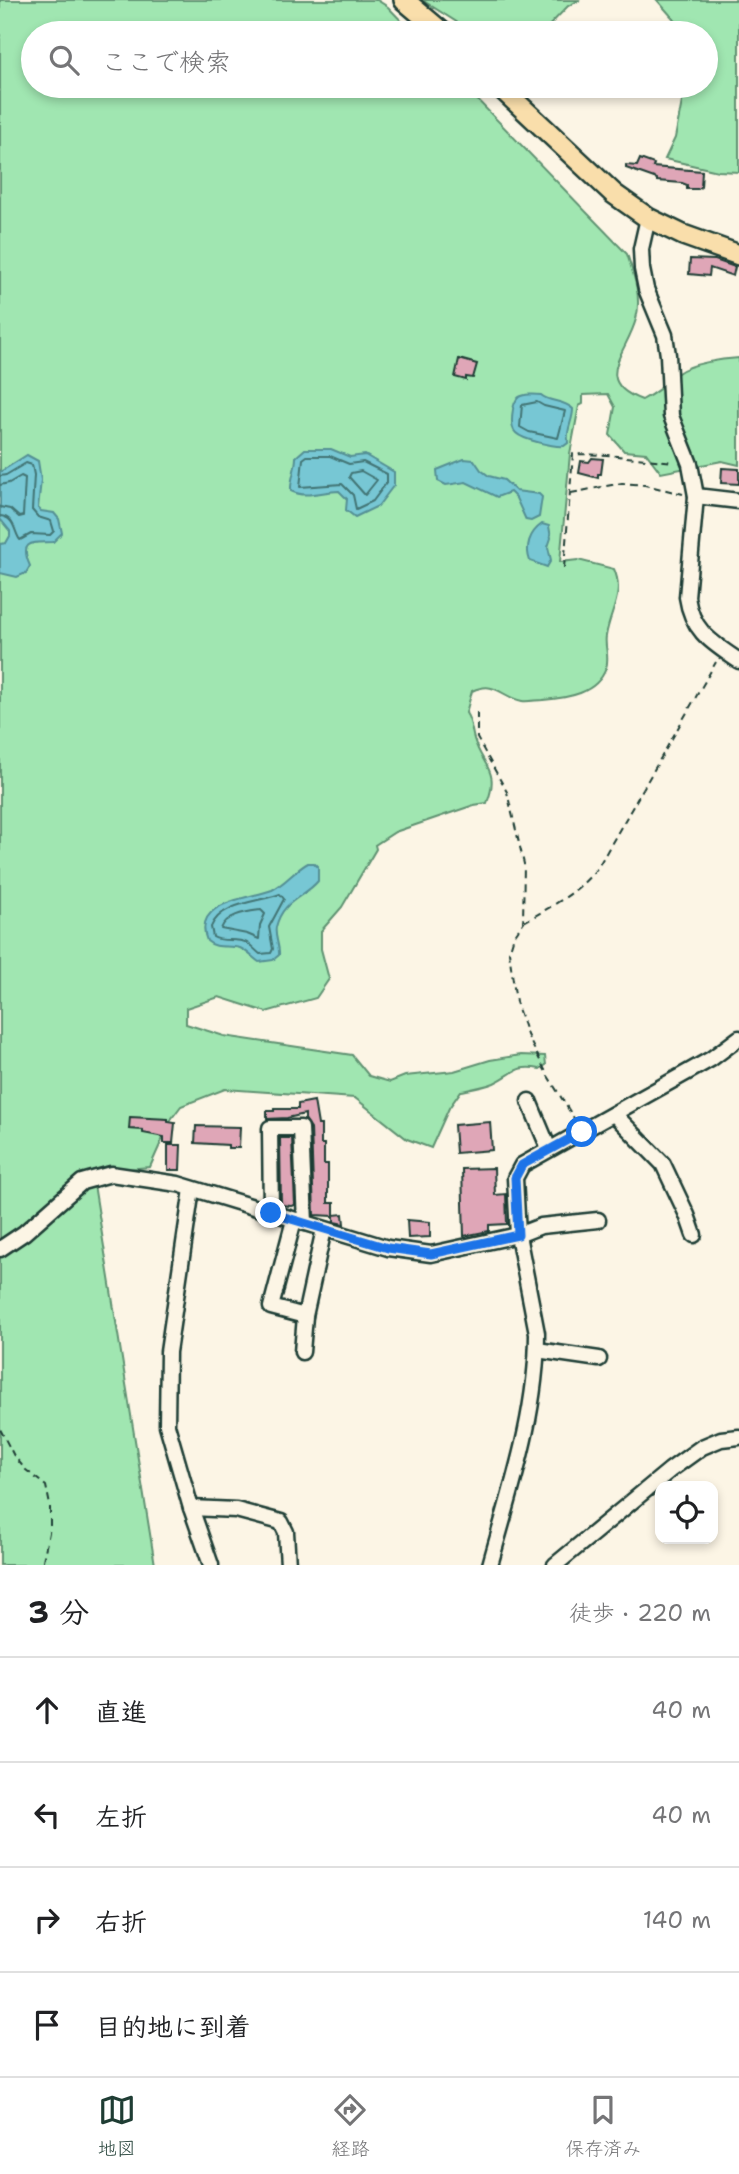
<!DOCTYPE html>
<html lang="ja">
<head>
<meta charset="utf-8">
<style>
	:root { --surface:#fff; --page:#f2f2f2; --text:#202124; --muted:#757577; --line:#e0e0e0; --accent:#1f3d34 }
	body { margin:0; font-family:"Shantell Sans","Klee One",sans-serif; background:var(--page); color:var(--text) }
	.controls { position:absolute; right:21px; bottom:21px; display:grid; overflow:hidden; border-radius:14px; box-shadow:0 4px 10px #0003 }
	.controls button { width:63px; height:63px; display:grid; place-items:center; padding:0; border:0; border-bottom:2px solid var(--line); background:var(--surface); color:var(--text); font:35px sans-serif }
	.stop { position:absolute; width:21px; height:21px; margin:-16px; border:5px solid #1a73e8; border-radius:50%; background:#fff }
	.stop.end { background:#1a73e8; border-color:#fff; box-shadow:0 2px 7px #0008 }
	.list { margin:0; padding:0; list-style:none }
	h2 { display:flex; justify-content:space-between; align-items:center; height:91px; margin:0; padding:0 28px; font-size:30px }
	h2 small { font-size:23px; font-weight:400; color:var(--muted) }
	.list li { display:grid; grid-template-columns:46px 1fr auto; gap:21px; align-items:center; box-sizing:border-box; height:105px; padding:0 28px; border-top:2px solid var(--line) }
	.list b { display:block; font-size:26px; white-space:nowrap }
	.list em { font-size:23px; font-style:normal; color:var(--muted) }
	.icon { flex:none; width:38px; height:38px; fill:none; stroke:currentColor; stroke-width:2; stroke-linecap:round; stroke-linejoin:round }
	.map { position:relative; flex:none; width:739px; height:1565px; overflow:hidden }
	.search { position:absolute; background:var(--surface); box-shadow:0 4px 10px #0003; left:21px; right:21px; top:21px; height:77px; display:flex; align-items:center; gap:18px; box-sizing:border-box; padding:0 24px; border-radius:38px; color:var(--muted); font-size:26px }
	.sheet { height:511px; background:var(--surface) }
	nav { display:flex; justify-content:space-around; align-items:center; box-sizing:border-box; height:98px; border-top:2px solid var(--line); background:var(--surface); font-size:19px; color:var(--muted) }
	nav a { display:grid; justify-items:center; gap:4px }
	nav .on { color:var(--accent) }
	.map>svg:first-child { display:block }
	.green { fill:#a0e6b1; stroke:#609272; stroke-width:2 }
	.water { fill:#77c7d4; stroke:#549094; stroke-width:2 }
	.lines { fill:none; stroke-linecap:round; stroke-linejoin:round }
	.shore { stroke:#427474; stroke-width:2 }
	.building { fill:#dfa6b7; stroke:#1f3d34; stroke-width:2 }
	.minor-casing { stroke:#1f3d34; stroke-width:19 }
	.major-casing { stroke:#1f3d34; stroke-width:24 }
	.path { stroke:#1f3d34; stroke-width:2; stroke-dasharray:7 5; stroke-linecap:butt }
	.minor { stroke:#fcf5e5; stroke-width:14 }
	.major { stroke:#f9deab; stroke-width:19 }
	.route { stroke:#1a73e8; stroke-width:9 }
</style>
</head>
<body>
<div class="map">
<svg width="739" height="1565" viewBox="0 0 739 1565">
	<rect width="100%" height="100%" fill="#fcf5e5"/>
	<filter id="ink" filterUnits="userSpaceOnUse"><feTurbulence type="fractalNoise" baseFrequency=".0143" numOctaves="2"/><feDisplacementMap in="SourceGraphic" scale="14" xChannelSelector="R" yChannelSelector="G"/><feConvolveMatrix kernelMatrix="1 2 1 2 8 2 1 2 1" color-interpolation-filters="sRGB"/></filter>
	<g filter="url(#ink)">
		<g class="green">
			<path d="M0,0H377L388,7L413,33H33V86H464L627,254C634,275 642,297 636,319C627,353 591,381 642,400C660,390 664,385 678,373C691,363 723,359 739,358V465L722,461L661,473L646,453L624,451L610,435L615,407L608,394L583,395V404L579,406L570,454L560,562L578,560L614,569C625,594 610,611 606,636C604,647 610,656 606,668C597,694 567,698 543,700C537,700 528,702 522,701C500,697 497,680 472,691L466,713C472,722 471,729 474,739C483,768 500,769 487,803L474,805L395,832L375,845L376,849L342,907L321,931V949L329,979L316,998L266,1012L219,997L186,1008V1024L224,1036L352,1055L369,1076L390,1082L405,1076L454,1071L490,1060L521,1055L545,1056L546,1065L540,1069C515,1064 514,1074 494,1083C484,1087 471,1089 461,1091L449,1108L431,1148L407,1139L355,1098L225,1089L181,1106L172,1118L150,1167L92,1172L155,1565H0Z"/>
			<path d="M422,0H580L568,6L544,31L533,33H474Z"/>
			<path d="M657,0H739V172L718,171L665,159L675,138L685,86H706V33H686Z"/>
		</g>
		<g class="water">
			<path d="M541,395C550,403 563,399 573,409C573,422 566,427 568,443L564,446C554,447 523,440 516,433C509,427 512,402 519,397C524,394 535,394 541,395Z"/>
			<path d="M305,449H331L350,457L365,455L394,472V485L378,506L355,517L346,510L347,499L339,491C323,491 306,499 291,491C290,480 296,469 296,457Z"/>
			<path d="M27,455L38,461L41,480L38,508L41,511L54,513L59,519L62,533L53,542C34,543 18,539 30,566L26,573L17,577L0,573V544L6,543L10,536V531L0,519V472Z"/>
			<path d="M464,459L474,460L481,470L489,476L504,480L516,491L539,494L542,497L539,517L531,521L526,520L516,498L510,492L497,497L466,482L446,485L438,481L437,470Z"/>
			<path d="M542,524L549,526L551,538L548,547L551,560L547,567L530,561C525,547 529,533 542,524Z"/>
			<path d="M308,863H314L318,867V881C304,898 283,899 276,927C274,936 280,946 279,955L273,960L259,962C253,958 247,951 240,948C228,944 217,950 207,941C191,901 249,899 272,890C285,884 295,870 308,863Z"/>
		</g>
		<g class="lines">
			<g class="shore">
				<path d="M537,402L544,406L565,411L558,438L529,432L520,427L522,405Z"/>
				<path d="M307,456H330L349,464L363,462L387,474V482L373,501L356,509L353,495L342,484L300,487L303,459Z"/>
				<path d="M361,471L377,480L365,495L349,477L351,473Z"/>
				<path d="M0,476L6,475L26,463L32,465L34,475L32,510L38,517L51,521L54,531L50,535L31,534L20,540C14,532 15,517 0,516"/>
				<path d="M0,485L9,483L21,476L25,478L23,516L19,517L10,509L0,507"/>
				<path d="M280,894L284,899L269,927L273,949L271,953L260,954C256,951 252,946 247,943C236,937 223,943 213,937L211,927C221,902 259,902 280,894Z"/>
				<path d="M261,910L265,914L260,925L259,939L247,934L221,929C226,914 247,912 261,910Z"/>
			</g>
		</g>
		<g class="building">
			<path d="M640,159L654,164L653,167L702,171L701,187L698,189H687V185L682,183L657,181V179L626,168V165L637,166Z"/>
			<path d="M690,259L715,260L735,267L733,276L710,268L709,276L689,274Z"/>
			<path d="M459,359L477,364L473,378L466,377V380L455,377Z"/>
			<path d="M592,458L603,459L601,474H598V478L579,473L581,461L589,462Z"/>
			<path d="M722,468L739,469V484L721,483Z"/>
			<path d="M314,1101L318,1125H321V1144H324V1164H328V1203H334V1215L343,1214L344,1224L334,1222V1216L314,1215L311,1128L305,1119V1114L287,1118L267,1119V1111H274V1109H298V1104Z"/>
			<path d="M130,1117L168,1119V1122L175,1123L173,1143H164V1137L143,1133V1130L129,1129Z"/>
			<path d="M490,1122L492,1150L456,1153L454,1125Z"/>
			<path d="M196,1126L240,1127L239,1148H228V1145L195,1143Z"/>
			<path d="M280,1138H292L295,1205L291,1206L281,1205Z"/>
			<path d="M168,1145H181L180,1170H168Z"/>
			<path d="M494,1168L495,1195L506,1194L507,1224L489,1225V1231L464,1236L462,1169Z"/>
			<path d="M407,1220L430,1222V1237L408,1238Z"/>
		</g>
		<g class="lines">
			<g class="minor-casing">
				<g id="minor">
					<path d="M648,218L641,249L642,269L646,289L665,335L668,355L671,416L690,464L696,496L687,597C692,632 713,643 739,661"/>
					<path d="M696,496L739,501"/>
					<path d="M529,1101L549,1149"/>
					<path d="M614,1114L663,1164L687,1215L694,1235"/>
					<path d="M192,1189L168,1352L167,1425L191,1508L211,1565"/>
					<path d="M271,1213L270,1128H301L305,1223"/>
					<path d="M294,1220L271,1307L305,1316"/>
					<path d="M0,1249L24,1233L82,1182L111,1174L178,1184L388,1248L431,1254L518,1235L541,1226L598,1220"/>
					<path d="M537,1350L599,1359"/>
					<path d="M302,1352L305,1316L324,1229"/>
					<path d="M191,1508L236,1510L281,1522L286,1532L288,1565"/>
					<path d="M490,1565C511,1489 537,1413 537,1333L518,1235L515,1178L522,1165L711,1059L739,1038"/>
					<path d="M555,1565L670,1470L702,1447L721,1439L739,1437"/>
				</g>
			</g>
			<g class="major-casing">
				<g id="major">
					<path d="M404,0L443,33"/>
					<path d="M499,86L614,194L648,218L683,235L739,255"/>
				</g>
			</g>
			<g class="path">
				<path d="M571,493L622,483L645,485L683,494"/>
				<path d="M564,568L573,454L607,455L674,462"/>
				<path d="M477,712V738L507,792L524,864L523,923L514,936L509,952L516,1002L527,1035L548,1076L575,1120"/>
				<path d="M524,922C552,906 578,893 598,867L716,662"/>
				<path d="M0,1429L14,1456L26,1470L46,1486L50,1505V1528L42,1565"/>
			</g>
			<use href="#minor" class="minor"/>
			<use href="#major" class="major"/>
		</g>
	</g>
	<g class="lines" filter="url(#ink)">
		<path class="route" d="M271,1213L388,1248L431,1254L518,1235L515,1178L522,1165L582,1132"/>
	</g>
</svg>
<div class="controls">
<button><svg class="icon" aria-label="locate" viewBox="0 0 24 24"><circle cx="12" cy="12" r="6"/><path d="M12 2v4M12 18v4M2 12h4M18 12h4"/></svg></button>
</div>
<div class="stop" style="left:582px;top:1132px"></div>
<div class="stop end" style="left:271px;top:1213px"></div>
<div class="search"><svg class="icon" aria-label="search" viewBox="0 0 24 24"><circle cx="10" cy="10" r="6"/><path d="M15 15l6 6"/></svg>ここで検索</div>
</div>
<section class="sheet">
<h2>3 分<small>徒歩 · 220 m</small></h2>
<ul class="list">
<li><svg class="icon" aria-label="ahead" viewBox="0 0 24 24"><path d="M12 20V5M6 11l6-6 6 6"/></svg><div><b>直進</b></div><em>40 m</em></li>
<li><svg class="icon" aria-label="left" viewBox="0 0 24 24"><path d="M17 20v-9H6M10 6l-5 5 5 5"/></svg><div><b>左折</b></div><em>40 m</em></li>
<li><svg class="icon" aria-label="right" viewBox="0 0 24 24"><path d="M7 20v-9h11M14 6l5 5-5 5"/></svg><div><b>右折</b></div><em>140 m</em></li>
<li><svg class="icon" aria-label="arrive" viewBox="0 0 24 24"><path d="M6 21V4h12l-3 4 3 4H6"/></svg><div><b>目的地に到着</b></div></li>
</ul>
</section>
<nav>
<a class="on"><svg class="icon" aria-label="map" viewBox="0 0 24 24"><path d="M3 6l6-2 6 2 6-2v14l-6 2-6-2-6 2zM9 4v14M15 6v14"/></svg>地図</a>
<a><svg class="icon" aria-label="directions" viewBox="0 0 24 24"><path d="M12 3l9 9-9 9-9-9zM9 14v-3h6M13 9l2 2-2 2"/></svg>経路</a>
<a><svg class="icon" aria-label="saved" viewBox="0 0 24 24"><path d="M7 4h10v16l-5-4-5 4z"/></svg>保存済み</a>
</nav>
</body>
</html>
